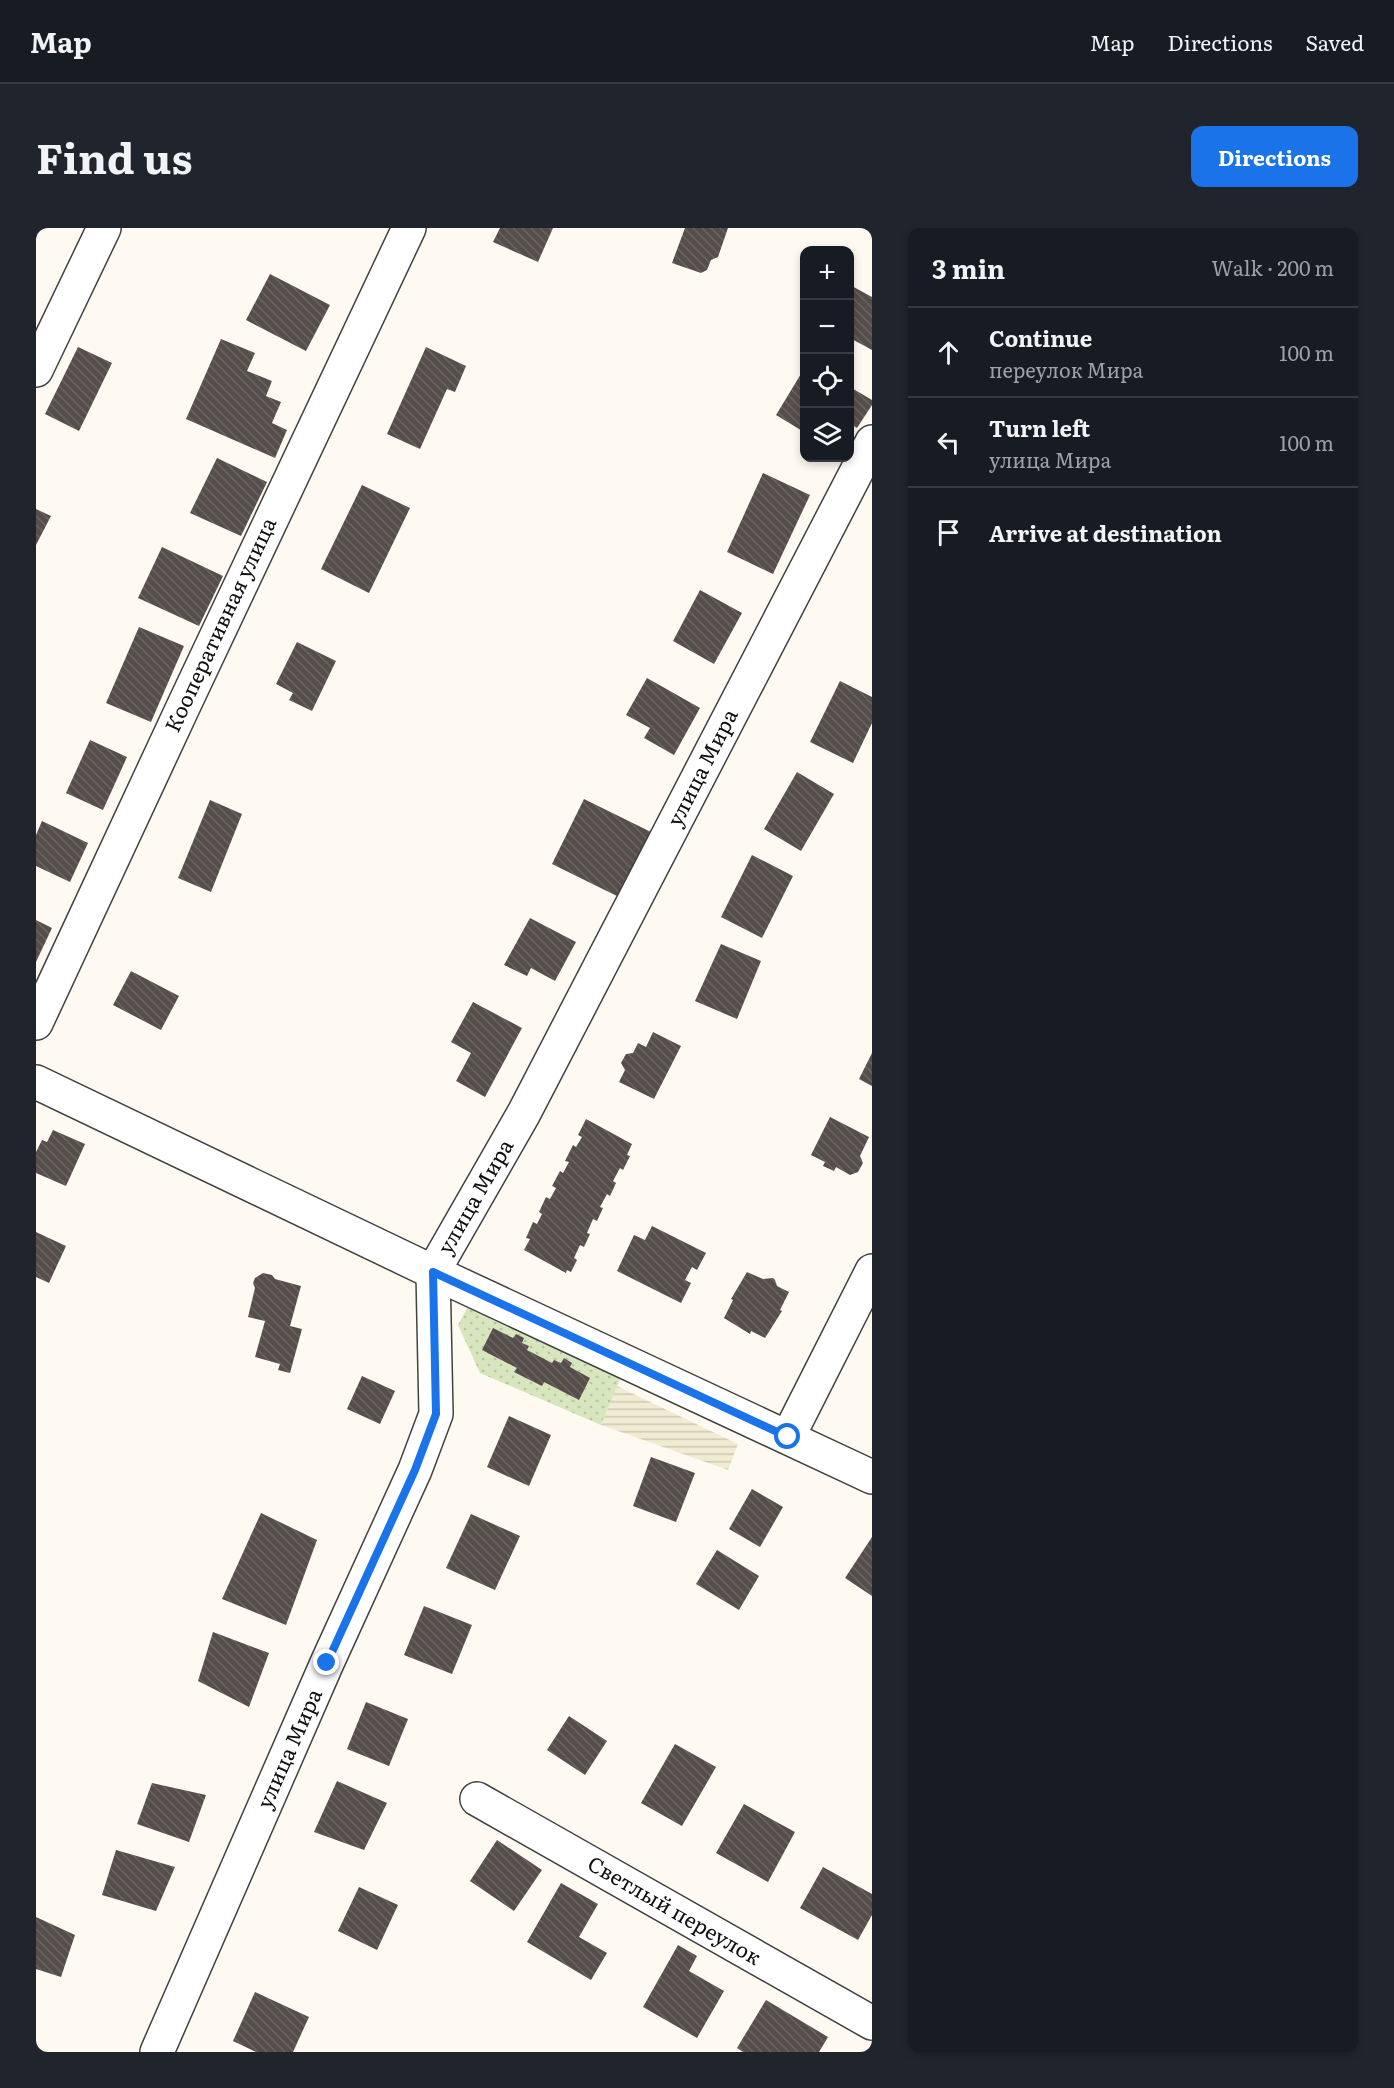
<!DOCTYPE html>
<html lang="en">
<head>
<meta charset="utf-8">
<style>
	:root { --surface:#171b24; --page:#20242c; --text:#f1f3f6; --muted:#9ea1a6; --line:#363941; --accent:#1a73e8 }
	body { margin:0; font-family:Literata,serif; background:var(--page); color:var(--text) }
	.controls { position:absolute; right:18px; top:18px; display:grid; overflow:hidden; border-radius:12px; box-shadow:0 3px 9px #0003 }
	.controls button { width:54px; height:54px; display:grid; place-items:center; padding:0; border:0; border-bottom:2px solid var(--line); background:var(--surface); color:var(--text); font:30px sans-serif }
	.stop { position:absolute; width:18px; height:18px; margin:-14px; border:4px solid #1a73e8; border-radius:50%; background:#fff }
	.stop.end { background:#1a73e8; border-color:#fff; box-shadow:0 2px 6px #0008 }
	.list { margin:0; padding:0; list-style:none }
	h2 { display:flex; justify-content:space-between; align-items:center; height:78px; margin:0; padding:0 24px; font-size:26px }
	h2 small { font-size:20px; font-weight:400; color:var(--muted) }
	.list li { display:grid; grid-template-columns:39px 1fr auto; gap:18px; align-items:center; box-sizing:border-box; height:90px; padding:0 24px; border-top:2px solid var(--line) }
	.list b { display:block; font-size:22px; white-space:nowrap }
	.list p { margin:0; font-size:20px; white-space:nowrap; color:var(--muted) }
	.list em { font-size:20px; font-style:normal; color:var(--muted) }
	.icon { flex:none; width:33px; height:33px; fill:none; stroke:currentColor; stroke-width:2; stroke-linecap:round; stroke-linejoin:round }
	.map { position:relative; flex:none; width:836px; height:1824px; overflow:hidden; border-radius:12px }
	header { display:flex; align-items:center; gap:36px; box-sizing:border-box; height:84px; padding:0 30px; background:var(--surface); border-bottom:2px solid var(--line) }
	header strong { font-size:28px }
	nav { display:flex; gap:33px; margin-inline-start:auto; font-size:21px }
	.intro { display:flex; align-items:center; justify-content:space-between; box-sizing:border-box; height:144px; padding:0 36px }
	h1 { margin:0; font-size:42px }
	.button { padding:15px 27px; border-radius:12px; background:var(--accent); color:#fff; font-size:21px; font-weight:700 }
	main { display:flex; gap:36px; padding:0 36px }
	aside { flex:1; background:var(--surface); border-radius:12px; box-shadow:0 3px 9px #0003 }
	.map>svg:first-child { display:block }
	.farmland { fill:url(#farmland-rules) }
	.garden { fill:url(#garden-dots) }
	.building { fill:url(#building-back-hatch) }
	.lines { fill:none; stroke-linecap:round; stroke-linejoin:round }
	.minor-casing { stroke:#424242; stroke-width:36 }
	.minor { stroke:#fff; stroke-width:33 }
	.route { stroke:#1a73e8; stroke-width:8 }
	.labels { text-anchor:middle; stroke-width:6; stroke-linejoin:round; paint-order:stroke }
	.street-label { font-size:21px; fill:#0f0f0f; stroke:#fff }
</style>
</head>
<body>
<header>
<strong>Map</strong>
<nav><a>Map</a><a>Directions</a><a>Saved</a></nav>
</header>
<div class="intro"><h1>Find us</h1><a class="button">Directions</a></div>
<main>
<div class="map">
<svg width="836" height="1824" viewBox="0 0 836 1824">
	<defs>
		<pattern id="farmland-rules" width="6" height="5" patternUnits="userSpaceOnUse" patternTransform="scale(1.5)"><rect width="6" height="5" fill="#f2ebd3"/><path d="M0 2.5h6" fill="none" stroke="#cec8b4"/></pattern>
		<pattern id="garden-dots" width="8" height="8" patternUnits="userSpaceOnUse" patternTransform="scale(1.5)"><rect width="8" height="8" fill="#d8e6bd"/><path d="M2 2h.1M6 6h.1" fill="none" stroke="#b8c4a1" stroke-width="1.8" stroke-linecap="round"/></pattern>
		<pattern id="building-back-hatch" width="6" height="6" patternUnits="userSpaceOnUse" patternTransform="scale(1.5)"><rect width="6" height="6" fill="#574e4c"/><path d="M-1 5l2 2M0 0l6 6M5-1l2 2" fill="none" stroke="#6a6361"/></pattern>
	</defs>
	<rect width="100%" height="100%" fill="#fefaf1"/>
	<path class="farmland" d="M581,1158L702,1216L692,1242L565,1197Z"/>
	<path class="garden" d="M438,1067L587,1144L565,1197L444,1145L422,1097Z"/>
	<g class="building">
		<path d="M464,0H517L502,34L457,14Z"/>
		<path d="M649,0H692L682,29L675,32L671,42L665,45L636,35Z"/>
		<path d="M234,46L294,77L270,123L210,92Z"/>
		<path d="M814,57L836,69V122L814,110Z"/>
		<path d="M185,111L219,125L211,143L236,153L230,168L245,174L236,195L251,202L239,230L150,191Z"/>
		<path d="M42,119L76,135L43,203L9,186Z"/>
		<path d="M390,119L430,138L419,164L411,161L384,221L351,206Z"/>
		<path d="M768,141V204L740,187Z"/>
		<path d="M814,159L836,172V177L821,200L814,196Z"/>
		<path d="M181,230L231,254L205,308L154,285Z"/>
		<path d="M727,245L774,267L737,346L691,324Z"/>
		<path d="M326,257L374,280L333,365L285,341Z"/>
		<path d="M0,281L15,288L0,317Z"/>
		<path d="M126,319L187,348L163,398L102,370Z"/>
		<path d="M664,362L706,385L678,436L637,413Z"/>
		<path d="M103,399L148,418L115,494L70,475Z"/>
		<path d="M261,414L300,433L276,483L253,472L257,465L240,456Z"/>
		<path d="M611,450L664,480L638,527L608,510L614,500L590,487Z"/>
		<path d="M804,453L836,469V495L817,535L774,514Z"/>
		<path d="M54,512L91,529L67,582L30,565Z"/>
		<path d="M761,544L798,566L765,623L728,601Z"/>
		<path d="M548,571L617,605L585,670L516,636Z"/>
		<path d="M174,572L206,586L175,664L142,650Z"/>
		<path d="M6,593L52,615L34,654L0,638V607Z"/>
		<path d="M716,627L757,648L726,710L685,689Z"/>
		<path d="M494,690L540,714L519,753L495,740L491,748L468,737Z"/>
		<path d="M0,692L16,700L0,734Z"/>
		<path d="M685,716L725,733L701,791L659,773Z"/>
		<path d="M95,743L143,768L125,802L77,777Z"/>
		<path d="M437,774L486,800L449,869L420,853L435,825L415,814Z"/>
		<path d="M617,804L645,818L618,871L583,854L589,842L585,835L590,826L597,825L602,815L610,819Z"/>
		<path d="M836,825V858L823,851Z"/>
		<path d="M794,889L833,909L824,928L827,935L822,944L814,947L800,939L798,943L787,938L789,934L775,927Z"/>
		<path d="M550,891L596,916L591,927L594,928L587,942L584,940L577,953L580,955L574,968L571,966L564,979L567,980L561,993L557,991L551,1005L554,1006L548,1019L544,1017L538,1030L541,1032L535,1044L531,1042L530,1045L488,1022L494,1011L490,1010L497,994L501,996L506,986L503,984L510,969L514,971L520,960L516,958L524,943L527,945L533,934L529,933L537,917L540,919L546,909L542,907Z"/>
		<path d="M17,902L49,916L30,958L0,945V924L6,912L11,914Z"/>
		<path d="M616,998L670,1025L661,1042L656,1039L649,1052L655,1055L645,1075L581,1043L598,1007L609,1012Z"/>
		<path d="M0,1004L30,1018L13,1055L0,1049Z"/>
		<path d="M711,1044L727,1051L737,1050L739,1052L741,1058L753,1064L744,1082L746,1083L729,1110L715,1103L714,1106L688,1090L697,1072L695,1071Z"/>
		<path d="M227,1045L236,1047L239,1051L265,1058L254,1098L266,1101L254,1145L242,1142L244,1136L219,1129L229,1093L212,1089L219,1060L217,1055L219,1050Z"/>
		<path d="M457,1100L477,1110L480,1106L488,1110L486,1115L493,1118L491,1122L516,1135L518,1132L525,1135L528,1130L536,1135L534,1139L554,1150L543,1172L508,1154L506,1158L478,1144L481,1140L446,1122Z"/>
		<path d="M326,1148L359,1163L344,1196L311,1181Z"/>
		<path d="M473,1188L515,1207L493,1258L451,1239Z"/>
		<path d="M615,1229L659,1245L640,1294L597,1278Z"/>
		<path d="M716,1261L747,1279L724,1319L693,1301Z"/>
		<path d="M225,1285L281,1312L250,1397L186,1371Z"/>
		<path d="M435,1286L484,1308L459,1362L410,1340Z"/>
		<path d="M836,1309V1368L809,1350Z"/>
		<path d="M681,1322L723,1348L703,1382L660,1356Z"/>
		<path d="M388,1378L436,1397L416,1446L368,1427Z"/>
		<path d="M177,1404L233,1425L213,1479L162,1453Z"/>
		<path d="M330,1474L372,1491L353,1538L311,1521Z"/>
		<path d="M533,1488L571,1513L549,1547L511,1522Z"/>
		<path d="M639,1516L680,1539L646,1598L605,1575Z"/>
		<path d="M301,1553L351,1575L328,1622L278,1604Z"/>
		<path d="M116,1555L170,1567L153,1614L101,1596Z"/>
		<path d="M708,1576L759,1604L732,1654L680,1625Z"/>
		<path d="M461,1612L506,1642L478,1683L434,1653Z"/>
		<path d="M80,1622L139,1639L120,1683L66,1667Z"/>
		<path d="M787,1639L836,1666V1687L822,1712L764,1680Z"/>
		<path d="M525,1655L562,1676L543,1709L571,1725L555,1752L491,1714Z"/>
		<path d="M323,1659L362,1677L341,1722L302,1703Z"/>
		<path d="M0,1689L39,1707L25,1749L0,1741Z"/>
		<path d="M642,1717L661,1728L653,1743L688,1763L661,1810L607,1779Z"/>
		<path d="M219,1764L273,1789L257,1824H220L197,1813Z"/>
		<path d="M730,1772L792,1809L783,1824H707L701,1820Z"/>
	</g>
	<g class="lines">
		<g class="minor-casing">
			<g id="minor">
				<path d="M0,142L68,0"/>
				<path d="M0,795L148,477L373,0"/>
				<path d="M0,854L397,1044L836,1249"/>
				<path d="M752,1209L836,1043"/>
				<path d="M441,1571L836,1795"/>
				<path d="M121,1824L291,1435L379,1242L400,1186L397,1044L488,885L836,214"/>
			</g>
		</g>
		<use href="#minor" class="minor"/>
	</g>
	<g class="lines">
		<path class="route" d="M291,1435L379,1242L400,1186L397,1044L752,1209"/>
	</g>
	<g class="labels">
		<g class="street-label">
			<text transform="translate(185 397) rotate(-65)" y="7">Кооперативная улица</text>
			<text transform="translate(667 540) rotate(-63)" y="7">улица Мира</text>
			<text transform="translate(440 969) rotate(-60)" y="7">улица Мира</text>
			<text transform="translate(254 1521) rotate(-66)" y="7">улица Мира</text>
			<text transform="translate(638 1683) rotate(30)" y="7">Светлый переулок</text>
		</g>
	</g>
</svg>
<div class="controls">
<button>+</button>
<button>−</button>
<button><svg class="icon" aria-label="locate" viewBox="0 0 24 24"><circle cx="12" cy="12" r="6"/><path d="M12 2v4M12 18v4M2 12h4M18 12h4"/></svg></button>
<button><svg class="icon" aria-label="layers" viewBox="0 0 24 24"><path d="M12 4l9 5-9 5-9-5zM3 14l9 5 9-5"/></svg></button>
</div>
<div class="stop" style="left:752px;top:1209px"></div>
<div class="stop end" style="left:291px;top:1435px"></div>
</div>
<aside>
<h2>3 min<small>Walk · 200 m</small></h2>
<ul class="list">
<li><svg class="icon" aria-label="ahead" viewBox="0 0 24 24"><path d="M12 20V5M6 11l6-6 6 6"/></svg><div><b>Continue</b><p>переулок Мира</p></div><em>100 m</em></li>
<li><svg class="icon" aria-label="left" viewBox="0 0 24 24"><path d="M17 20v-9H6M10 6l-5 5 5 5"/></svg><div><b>Turn left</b><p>улица Мира</p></div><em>100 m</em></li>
<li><svg class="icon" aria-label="arrive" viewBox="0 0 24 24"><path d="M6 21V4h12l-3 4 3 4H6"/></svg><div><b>Arrive at destination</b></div></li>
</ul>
</aside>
</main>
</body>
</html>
